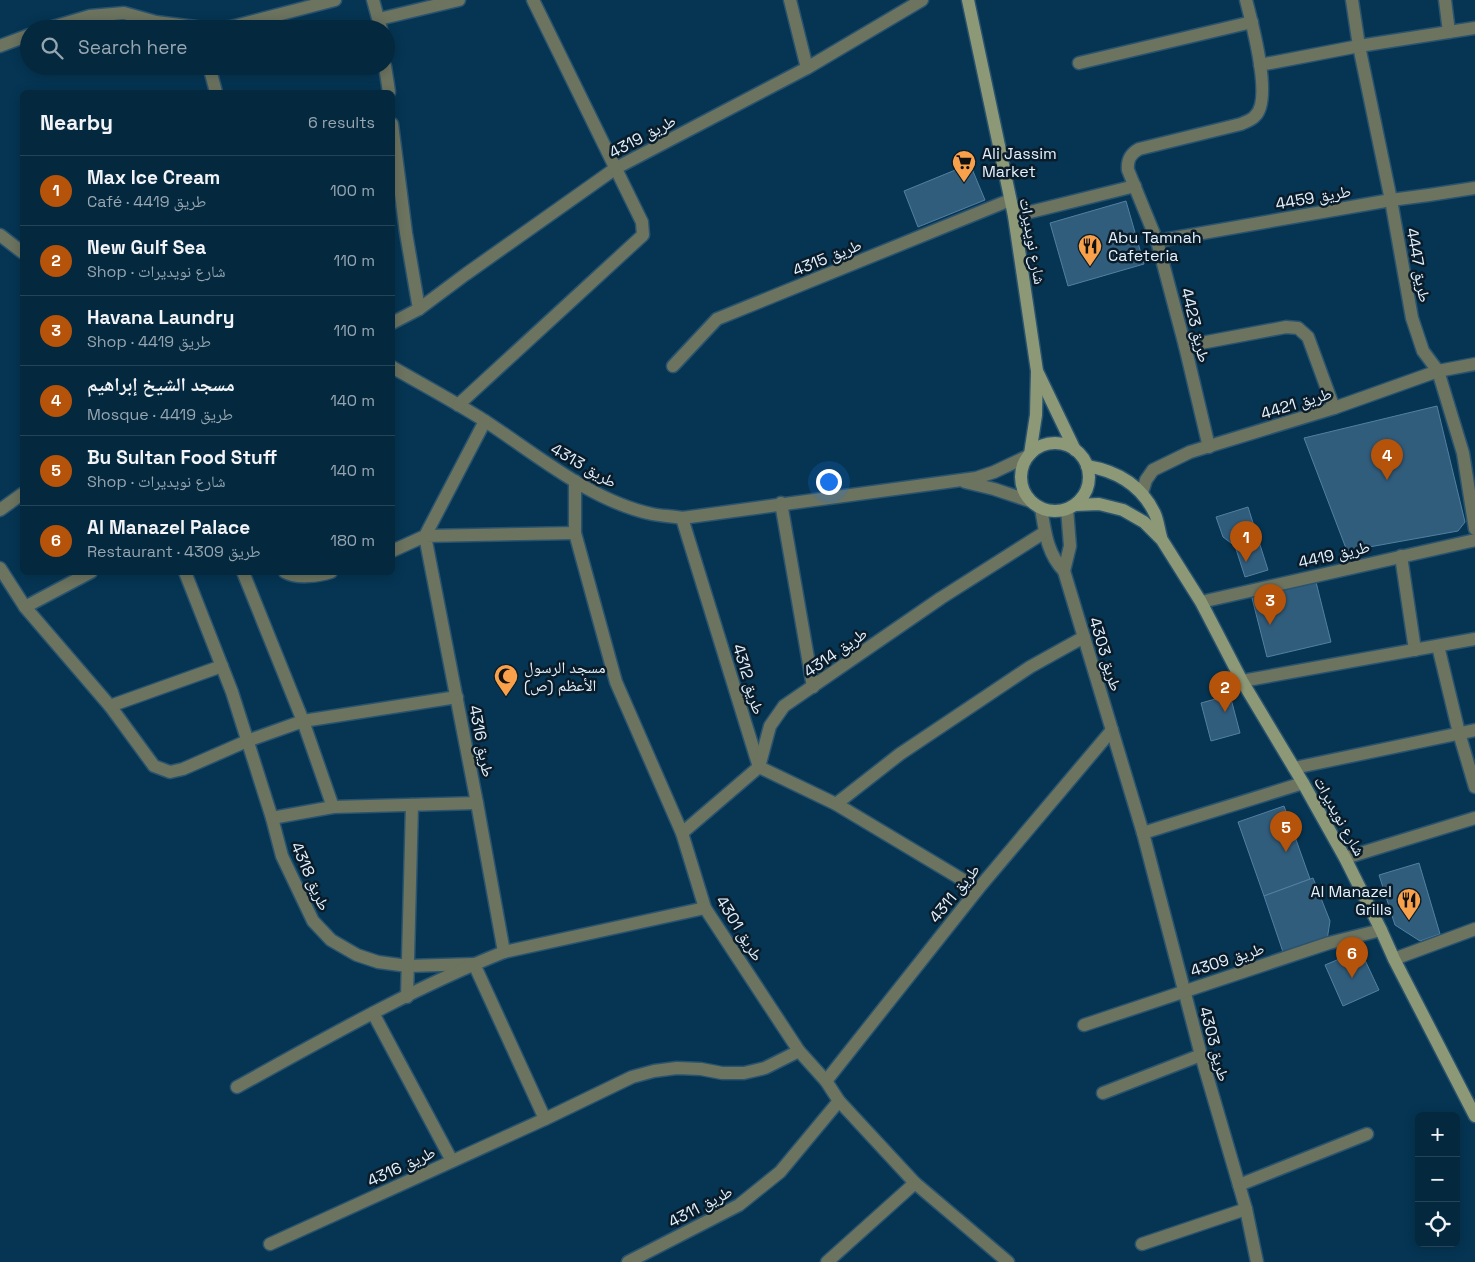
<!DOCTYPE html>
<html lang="en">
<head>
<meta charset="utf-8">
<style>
	:root { --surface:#04283e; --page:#123449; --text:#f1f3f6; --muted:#97a6b0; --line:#254458; --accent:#b45309 }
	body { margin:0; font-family:"Space Grotesk","Noto Naskh Arabic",sans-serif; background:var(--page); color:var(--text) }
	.controls { position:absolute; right:15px; bottom:15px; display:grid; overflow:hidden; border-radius:8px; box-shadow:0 2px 12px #0003 }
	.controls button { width:45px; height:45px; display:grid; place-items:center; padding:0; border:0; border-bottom:1px solid var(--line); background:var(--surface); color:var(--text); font:25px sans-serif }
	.you { position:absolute; left:828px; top:481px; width:18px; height:18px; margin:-12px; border:4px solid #fff; border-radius:50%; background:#1a73e8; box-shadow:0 0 0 8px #1a73e833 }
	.badge { display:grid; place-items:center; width:32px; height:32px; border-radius:50%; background:var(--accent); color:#fff; font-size:16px; font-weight:700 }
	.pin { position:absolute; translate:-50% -41px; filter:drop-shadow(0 1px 2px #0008) }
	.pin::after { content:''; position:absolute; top:26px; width:18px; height:15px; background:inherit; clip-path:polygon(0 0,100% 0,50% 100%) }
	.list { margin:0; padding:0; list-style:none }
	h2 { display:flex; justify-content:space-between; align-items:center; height:65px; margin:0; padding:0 20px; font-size:21px }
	h2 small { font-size:16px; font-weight:400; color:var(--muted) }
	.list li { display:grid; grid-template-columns:32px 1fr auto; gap:15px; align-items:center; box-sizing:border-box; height:70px; padding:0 20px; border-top:1px solid var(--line) }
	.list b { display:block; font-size:19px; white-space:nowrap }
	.list p { margin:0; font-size:16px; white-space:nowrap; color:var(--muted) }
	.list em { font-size:16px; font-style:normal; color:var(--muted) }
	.icon { flex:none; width:28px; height:28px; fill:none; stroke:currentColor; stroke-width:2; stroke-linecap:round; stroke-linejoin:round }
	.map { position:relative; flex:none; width:1475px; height:1262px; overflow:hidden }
	.search { position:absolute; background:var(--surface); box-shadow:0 2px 12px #0003; left:20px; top:20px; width:375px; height:55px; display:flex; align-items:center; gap:12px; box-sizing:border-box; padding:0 18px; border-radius:28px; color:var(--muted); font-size:19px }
	.panel { position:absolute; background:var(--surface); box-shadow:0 2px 12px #0003; left:20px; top:90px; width:375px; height:485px; border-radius:8px }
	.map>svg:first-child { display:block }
	.building { fill:#315d7d; stroke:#537fa1 }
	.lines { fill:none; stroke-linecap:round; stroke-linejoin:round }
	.lane-casing { stroke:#29536e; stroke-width:15 }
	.street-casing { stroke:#29536e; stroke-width:15 }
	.secondary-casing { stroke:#29536e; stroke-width:15 }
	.lane { stroke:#6c735f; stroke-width:12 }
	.street { stroke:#6c735f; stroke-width:12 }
	.secondary { stroke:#8d9877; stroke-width:12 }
	.labels { text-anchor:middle; stroke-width:5; stroke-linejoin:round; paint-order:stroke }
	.street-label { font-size:16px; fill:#e3f1fd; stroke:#0a1c29 }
	.poi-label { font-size:16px; fill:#e3f1fd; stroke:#0a1c29; text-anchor:start }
</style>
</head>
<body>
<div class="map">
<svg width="1475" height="1262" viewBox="0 0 1475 1262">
	<rect width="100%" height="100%" fill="#053553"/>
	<g class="building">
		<path d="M970,164L985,200L918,227L904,191Z"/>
		<path d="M1126,201L1144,264L1068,286L1050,223Z"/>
		<path d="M1437,406L1465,522L1458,531L1347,551L1304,438Z"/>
		<path d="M1248,507L1268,570L1245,577L1235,546L1223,537L1216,517Z"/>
		<path d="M1316,582L1331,642L1267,657L1252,598Z"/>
		<path d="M1230,695L1240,733L1211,741L1201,703Z"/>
		<path d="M1284,806L1310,879L1264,896L1238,822Z"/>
		<path d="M1419,863L1440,934L1420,941L1395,925L1379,875Z"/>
		<path d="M1313,878L1330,921L1327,940L1284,955L1264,896Z"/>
		<path d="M1351,954L1364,958L1379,990L1343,1006L1325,965Z"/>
	</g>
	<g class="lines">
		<g class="lane-casing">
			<g id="lane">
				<path d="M790,0L807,68"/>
				<path d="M1079,63L1252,22"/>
				<path d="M1103,1093L1201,1055"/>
				<path d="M1239,1185L1367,1134"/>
				<path d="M1142,1244L1246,1209"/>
			</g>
		</g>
		<g class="street-casing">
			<g id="street">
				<path d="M373,0L381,29"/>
				<path d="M1352,0L1359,46L1391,200L1412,318L1423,351L1438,371L1463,453L1475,529"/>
				<path d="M1445,0L1449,32"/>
				<path d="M379,19L459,0"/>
				<path d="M46,29L90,16L124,13L156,22L211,29L231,27L335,0"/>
				<path d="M0,46L29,35"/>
				<path d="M1260,65L1359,46L1475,28"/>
				<path d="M209,66L216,92"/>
				<path d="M385,66L389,92"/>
				<path d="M392,124L406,233L419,309"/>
				<path d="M1014,216L1135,186"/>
				<path d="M0,235L22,252"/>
				<path d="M1157,241L1391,200L1429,195L1475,188"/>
				<path d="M392,323L419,309L466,274L616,168L807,68L922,0"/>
				<path d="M1185,346L1286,327L1298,328L1308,337L1334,408"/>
				<path d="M673,366L717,319L1010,200"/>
				<path d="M392,367C423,385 455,402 485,421C536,454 591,501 652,514C661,516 672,516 682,518L976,478L994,472L1028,456"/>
				<path d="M458,405L643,235L642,222L533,0"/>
				<path d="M1209,447L1185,346L1157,241L1128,170C1127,160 1130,154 1139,149L1241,124C1245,122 1252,120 1255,116C1273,100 1252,23 1246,0"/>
				<path d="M575,481V533L616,682L682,833L705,908L799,1051L826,1081L839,1101L915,1183L1008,1262"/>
				<path d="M965,482L994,489L1030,501"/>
				<path d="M1142,493L1146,480L1153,470L1190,452L1334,408L1438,371L1475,364"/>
				<path d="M781,503L813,687"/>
				<path d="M1041,508C1045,532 1047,553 1064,571L1143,833L1201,1055L1246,1209L1257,1262"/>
				<path d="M0,510L22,494"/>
				<path d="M682,518L759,767L836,804L978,889"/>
				<path d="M392,551L425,536L485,421"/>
				<path d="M1401,556L1415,650"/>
				<path d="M0,568L25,607L110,706L154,766L170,772L183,769L247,741L303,721L457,697"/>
				<path d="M1064,571L1070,546L1067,509"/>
				<path d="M185,572L232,692L272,818L282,856L313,921L331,940L357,955L378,962L408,966L474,964L545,1119"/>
				<path d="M243,572L303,721L333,807"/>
				<path d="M285,572C297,579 319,576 331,572"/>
				<path d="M1201,602L1475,540"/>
				<path d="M25,607L91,572"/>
				<path d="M1438,646L1459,733L1475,787"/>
				<path d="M1242,681L1475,639"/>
				<path d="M110,706L222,666"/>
				<path d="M1294,768L1475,730"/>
				<path d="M836,804L900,754L1030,667L1084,637"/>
				<path d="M272,818L333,807L477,803"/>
				<path d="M682,833L759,767L770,726L784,706L941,598L1045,532"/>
				<path d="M1143,833L1303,783"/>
				<path d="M1345,858L1475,818"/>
				<path d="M504,952L477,803L425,536L575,533"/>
				<path d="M1394,959L1475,929"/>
				<path d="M407,997L412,805"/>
				<path d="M373,1013L452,1161"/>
				<path d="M1084,1025L1329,943L1381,930"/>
				<path d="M826,1081L978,889L1112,730"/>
				<path d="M237,1087C324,1039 411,989 504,952L705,908"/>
				<path d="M270,1244L545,1119L632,1077L654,1071L677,1068L701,1069L722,1073H744L765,1068L799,1051"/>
				<path d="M628,1262L739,1205L780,1172L839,1101"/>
				<path d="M827,1262L915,1183"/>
			</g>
		</g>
		<g class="secondary-casing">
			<g id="secondary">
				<path d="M968,0L1014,216L1037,371L1036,415L1030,454"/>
				<path d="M1038,373L1075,450"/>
				<circle cx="1055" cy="477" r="34"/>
				<path d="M1087,466C1117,471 1142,486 1155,514C1158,521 1159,530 1161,537"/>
				<path d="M1075,505L1099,504L1123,510L1144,522L1162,540L1201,602L1242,681L1303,783L1345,858L1381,930L1394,959L1475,1116"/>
			</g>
		</g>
		<use href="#lane" class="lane"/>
		<use href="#street" class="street"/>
		<use href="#secondary" class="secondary"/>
	</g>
	<defs>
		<g id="supermarket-pin" transform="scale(1.25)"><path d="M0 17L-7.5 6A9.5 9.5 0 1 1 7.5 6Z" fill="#f8a14a" stroke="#0a1c29"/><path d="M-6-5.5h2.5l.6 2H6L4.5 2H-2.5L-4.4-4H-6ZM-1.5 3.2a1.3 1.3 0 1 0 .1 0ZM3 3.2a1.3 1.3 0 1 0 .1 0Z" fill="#111"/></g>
		<g id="restaurant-pin" transform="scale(1.25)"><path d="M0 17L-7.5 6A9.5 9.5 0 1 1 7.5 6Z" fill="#f8a14a" stroke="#0a1c29"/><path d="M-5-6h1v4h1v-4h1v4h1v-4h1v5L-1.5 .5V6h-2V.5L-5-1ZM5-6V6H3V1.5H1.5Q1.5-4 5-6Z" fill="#111"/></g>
		<g id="mosque-pin" transform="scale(1.25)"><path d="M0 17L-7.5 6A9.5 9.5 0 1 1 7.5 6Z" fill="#f8a14a" stroke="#0a1c29"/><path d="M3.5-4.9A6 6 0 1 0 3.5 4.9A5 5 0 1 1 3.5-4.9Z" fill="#111"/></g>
	</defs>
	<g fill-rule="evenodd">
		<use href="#supermarket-pin" x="964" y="162"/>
		<use href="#restaurant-pin" x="1090" y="246"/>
		<use href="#mosque-pin" x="506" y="676"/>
		<use href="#restaurant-pin" x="1409" y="900"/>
	</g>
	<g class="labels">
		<g class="street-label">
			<text transform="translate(642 136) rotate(-28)" y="6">طريق 4319</text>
			<text transform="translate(1313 197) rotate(-10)" y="6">طريق 4459</text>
			<text transform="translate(1033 241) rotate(80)" y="6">شارع نويديرات</text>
			<text transform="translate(827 257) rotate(-22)" y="6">طريق 4315</text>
			<text transform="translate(1419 265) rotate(80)" y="6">طريق 4447</text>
			<text transform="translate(1196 325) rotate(76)" y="6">طريق 4423</text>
			<text transform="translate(1296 403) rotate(-17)" y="6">طريق 4421</text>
			<text transform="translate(584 465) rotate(30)" y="6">طريق 4313</text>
			<text transform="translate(1334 554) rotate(-13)" y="6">طريق 4419</text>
			<text transform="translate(835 652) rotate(-35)" y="6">طريق 4314</text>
			<text transform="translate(1106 654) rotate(73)" y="6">طريق 4303</text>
			<text transform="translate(749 679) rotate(73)" y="6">طريق 4312</text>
			<text transform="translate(482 741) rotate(79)" y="6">طريق 4316</text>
			<text transform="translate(1340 816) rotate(61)" y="6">شارع نويديرات</text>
			<text transform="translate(311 876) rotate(66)" y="6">طريق 4318</text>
			<text transform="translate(954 893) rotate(-51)" y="6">طريق 4311</text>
			<text transform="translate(740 928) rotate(58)" y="6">طريق 4301</text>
			<text transform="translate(1227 959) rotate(-18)" y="6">طريق 4309</text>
			<text transform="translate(1215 1044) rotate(75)" y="6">طريق 4303</text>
			<text transform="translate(401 1166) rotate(-25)" y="6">طريق 4316</text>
			<text transform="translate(700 1206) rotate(-28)" y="6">طريق 4311</text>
		</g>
		<g class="poi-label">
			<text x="982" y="159">Ali Jassim<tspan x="982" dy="18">Market</tspan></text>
			<text x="1108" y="243">Abu Tamnah<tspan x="1108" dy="18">Cafeteria</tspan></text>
			<text x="524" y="673">مسجد الرسول<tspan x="524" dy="18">الأعظم (ص)</tspan></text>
			<text x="1392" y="897" text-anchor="end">Al Manazel<tspan x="1392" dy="18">Grills</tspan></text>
		</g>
	</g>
</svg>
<div class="controls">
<button>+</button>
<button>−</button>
<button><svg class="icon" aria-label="locate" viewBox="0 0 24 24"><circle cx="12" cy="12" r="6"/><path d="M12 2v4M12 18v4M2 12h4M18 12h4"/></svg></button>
</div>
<div class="you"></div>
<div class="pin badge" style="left:1246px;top:562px">1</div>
<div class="pin badge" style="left:1225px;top:712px">2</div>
<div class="pin badge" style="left:1270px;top:625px">3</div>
<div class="pin badge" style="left:1387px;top:480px">4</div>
<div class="pin badge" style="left:1286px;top:852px">5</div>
<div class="pin badge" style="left:1352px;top:978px">6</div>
<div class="search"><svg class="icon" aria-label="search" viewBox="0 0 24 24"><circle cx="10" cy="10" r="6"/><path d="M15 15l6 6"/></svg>Search here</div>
<section class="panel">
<h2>Nearby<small>6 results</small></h2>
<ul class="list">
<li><span class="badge">1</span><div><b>Max Ice Cream</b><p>Café · طريق 4419</p></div><em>100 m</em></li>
<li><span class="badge">2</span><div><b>New Gulf Sea</b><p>Shop · شارع نويديرات</p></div><em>110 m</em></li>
<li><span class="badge">3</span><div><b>Havana Laundry</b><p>Shop · طريق 4419</p></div><em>110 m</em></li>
<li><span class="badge">4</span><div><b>مسجد الشيخ إبراهيم</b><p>Mosque · طريق 4419</p></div><em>140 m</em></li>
<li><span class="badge">5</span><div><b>Bu Sultan Food Stuff</b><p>Shop · شارع نويديرات</p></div><em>140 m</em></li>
<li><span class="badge">6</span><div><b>Al Manazel Palace</b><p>Restaurant · طريق 4309</p></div><em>180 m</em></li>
</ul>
</section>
</div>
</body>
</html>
